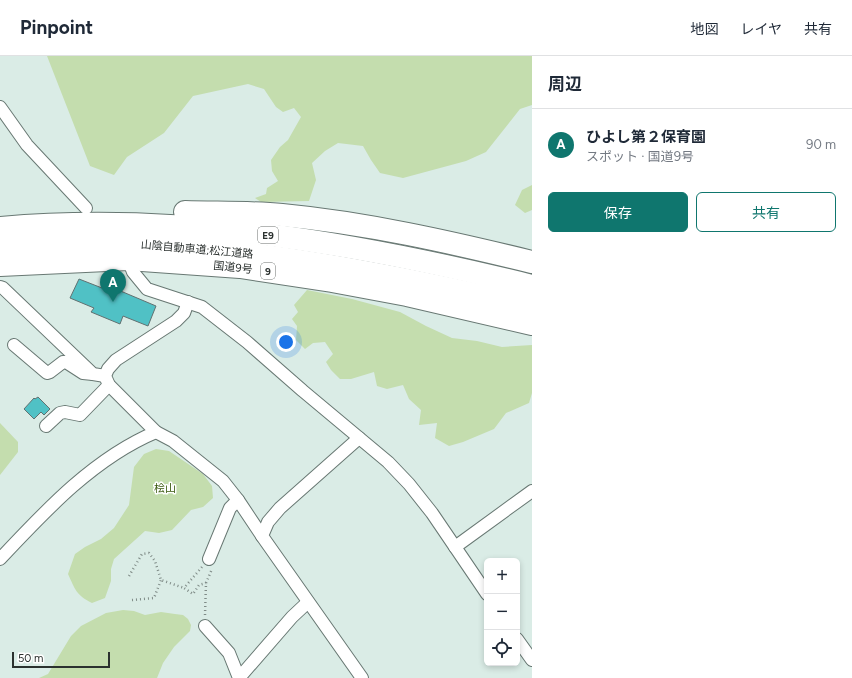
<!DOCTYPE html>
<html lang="ja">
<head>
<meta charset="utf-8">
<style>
	:root { --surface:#fff; --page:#f2f2f3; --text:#1f2937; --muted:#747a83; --line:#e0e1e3; --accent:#0f766e }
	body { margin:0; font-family:Figtree,"Noto Sans JP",sans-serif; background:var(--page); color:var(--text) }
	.controls { position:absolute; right:12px; bottom:12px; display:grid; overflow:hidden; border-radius:6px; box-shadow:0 2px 6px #0003 }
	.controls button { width:36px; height:36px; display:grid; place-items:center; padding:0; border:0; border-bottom:1px solid var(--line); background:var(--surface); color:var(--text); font:20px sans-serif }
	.scale { position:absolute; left:12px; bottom:10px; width:98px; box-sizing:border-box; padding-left:4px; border:2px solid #2b312f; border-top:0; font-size:11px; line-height:14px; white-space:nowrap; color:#2b312f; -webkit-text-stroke:3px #fff; paint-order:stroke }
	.you { position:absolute; left:286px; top:286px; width:14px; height:14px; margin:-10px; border:3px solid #fff; border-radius:50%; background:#1a73e8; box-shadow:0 0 0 6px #1a73e833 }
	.badge { display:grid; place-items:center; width:26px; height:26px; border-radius:50%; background:var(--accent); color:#fff; font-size:13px; font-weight:700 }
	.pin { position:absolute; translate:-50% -33px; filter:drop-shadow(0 1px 2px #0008) }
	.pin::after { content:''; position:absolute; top:21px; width:14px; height:12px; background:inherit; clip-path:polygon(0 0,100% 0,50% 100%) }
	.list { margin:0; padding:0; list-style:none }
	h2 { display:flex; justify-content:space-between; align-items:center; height:52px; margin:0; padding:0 16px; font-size:17px }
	h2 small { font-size:13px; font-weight:400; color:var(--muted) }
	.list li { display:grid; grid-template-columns:26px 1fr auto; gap:12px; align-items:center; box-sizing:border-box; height:72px; padding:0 16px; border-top:1px solid var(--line) }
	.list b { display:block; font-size:15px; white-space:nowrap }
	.list p { margin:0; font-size:13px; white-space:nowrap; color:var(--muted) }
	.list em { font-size:13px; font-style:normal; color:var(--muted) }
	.actions { display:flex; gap:8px; padding:12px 16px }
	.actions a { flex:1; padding:9px 0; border:1px solid var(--accent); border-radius:6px; text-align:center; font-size:14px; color:var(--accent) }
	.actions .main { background:var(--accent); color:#fff }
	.icon { flex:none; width:22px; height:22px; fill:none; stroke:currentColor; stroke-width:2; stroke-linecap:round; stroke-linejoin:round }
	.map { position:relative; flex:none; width:532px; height:622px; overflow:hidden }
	header { display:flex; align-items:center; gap:24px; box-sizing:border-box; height:56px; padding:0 20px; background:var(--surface); border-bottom:1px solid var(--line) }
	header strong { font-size:19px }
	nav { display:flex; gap:22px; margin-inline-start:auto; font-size:14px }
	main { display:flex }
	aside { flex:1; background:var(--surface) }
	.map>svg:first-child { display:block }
	.green { fill:#c4ddae }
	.building { fill:#50c1c5; stroke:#617171 }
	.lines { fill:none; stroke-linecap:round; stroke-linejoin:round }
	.street-casing { stroke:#687873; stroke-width:14 }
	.highway-casing { stroke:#687873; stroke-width:24 }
	.path { stroke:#7f8b87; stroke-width:2.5; stroke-dasharray:1 3; stroke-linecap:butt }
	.street { stroke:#fff; stroke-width:12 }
	.highway { stroke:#fff; stroke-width:22 }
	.labels { text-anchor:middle; stroke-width:3; stroke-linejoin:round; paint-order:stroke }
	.shield { fill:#fff; stroke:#6b6f6d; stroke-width:1 }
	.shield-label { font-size:10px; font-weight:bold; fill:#2b312f }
	.street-label { font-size:11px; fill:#2b312f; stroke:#fff }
	.park-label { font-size:11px; fill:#38580d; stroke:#fff }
</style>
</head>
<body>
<header>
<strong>Pinpoint</strong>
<nav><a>地図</a><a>レイヤ</a><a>共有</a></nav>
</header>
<main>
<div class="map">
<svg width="532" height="622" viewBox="0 0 532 622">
	<rect width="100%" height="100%" fill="#daece6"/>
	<g class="green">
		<path d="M47,0H532V49L520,53L486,96L466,105L403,122L380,117L371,104L363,90L338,87L325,95L312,107L316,124L309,145L261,146L255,142L266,138L267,132L278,125L272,115L271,104L280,91L288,84L301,61L294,52L283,56L276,51L264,33L248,28L193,40L164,77L127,101L114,119L90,110Z"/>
		<path d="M532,129V154L525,157L515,149L522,134Z"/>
		<path d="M307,234L352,243L400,256L426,270L452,282L477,285L502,291L532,289V337L529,347L506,357L494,373L463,386L449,390L435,382L437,367L419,369L421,354L409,343L403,329L387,333L377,330L374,316L351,323H340L331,314L326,306L333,298L325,286L313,287L305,293L296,284L297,270L292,263L298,256L294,249Z"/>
		<path d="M0,367L18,386V396L0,419Z"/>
		<path d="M156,393L169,395L203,418L212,430L213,442L203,451L191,454L172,474L159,477L145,475L114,503L111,513V525L105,542L92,547C76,539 75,533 68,518L75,498L85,491L101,483L114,472L129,449L134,411L144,398Z"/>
		<path d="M123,554L134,555L145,559L161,556L175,558L183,559L188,563L191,569L190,575L174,591L163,607L157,622H39L48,618L71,580L81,570L106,557Z"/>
	</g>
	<g class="building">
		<path d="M79,223L102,232L104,228L156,250L148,270L123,260L120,268L91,256L94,252L70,242Z"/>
		<path d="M38,341L50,353L44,359L41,356L34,363L24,353L34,342L35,343Z"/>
	</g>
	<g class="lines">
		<g class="street-casing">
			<g id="street">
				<path d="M0,51L27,89L86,152"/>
				<path d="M128,203L133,216L147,233L202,251L247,286L303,335L388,406L409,428L432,457L487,538"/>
				<path d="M0,231L3,232L93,318L105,320"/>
				<path d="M188,246L184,257L176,265L116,304L108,313L105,320L109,329L156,376L173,385L223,425L238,444L262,480"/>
				<path d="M14,289L47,317L50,316L63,306H66L83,317L93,318"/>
				<path d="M46,370L60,357L65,356L80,359L109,329"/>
				<path d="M359,382L280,452L268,466L262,480L362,622"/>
				<path d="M455,491L532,435"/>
				<path d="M0,503C45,455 94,402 156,376"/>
				<path d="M209,503L230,452L238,444"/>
				<path d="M205,570L229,597L239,622"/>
				<path d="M517,583L532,604"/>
				<path d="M239,622L292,561L308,546"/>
			</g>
		</g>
		<g class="highway-casing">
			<g id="highway">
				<path d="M185,156C217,157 250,156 282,159C366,167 450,186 532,206"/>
				<path d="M0,172C180,156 358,187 532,230"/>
				<path d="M0,191C183,176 355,211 532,251"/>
				<path d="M0,209L128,203L240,211L332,225L407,239L532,268"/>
			</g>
		</g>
		<g class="path">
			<path d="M202,511L184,532L193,538L199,529L206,527"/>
			<path d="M129,520L142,498L149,497L155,505L161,524L184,532"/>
			<path d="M132,544L154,542L161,524"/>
			<path d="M205,559L206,527L212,513"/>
		</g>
		<use href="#street" class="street"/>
		<use href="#highway" class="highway"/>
	</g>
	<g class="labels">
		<g class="shield">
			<rect x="258" y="171" width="20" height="16" rx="3"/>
			<rect x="261" y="207" width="14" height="16" rx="3"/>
		</g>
		<g class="shield-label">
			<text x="268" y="183">E9</text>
			<text x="268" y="219">9</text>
		</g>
		<g class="street-label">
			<text transform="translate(197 193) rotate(5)" y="4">山陰自動車道;松江道路</text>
			<text transform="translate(233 211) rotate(6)" y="4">国道9号</text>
		</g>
		<g class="park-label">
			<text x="165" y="436">桧山</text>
		</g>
	</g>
</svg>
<div class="controls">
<button>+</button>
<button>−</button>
<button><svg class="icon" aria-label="locate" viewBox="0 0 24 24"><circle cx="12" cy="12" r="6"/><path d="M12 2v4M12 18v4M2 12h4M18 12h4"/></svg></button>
</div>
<div class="scale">50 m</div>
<div class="you"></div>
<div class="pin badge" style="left:113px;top:246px">A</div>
</div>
<aside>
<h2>周辺<small></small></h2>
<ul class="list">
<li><span class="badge">A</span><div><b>ひよし第２保育園</b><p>スポット · 国道9号</p></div><em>90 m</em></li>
</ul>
<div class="actions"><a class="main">保存</a><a>共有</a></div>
</aside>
</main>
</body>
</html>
